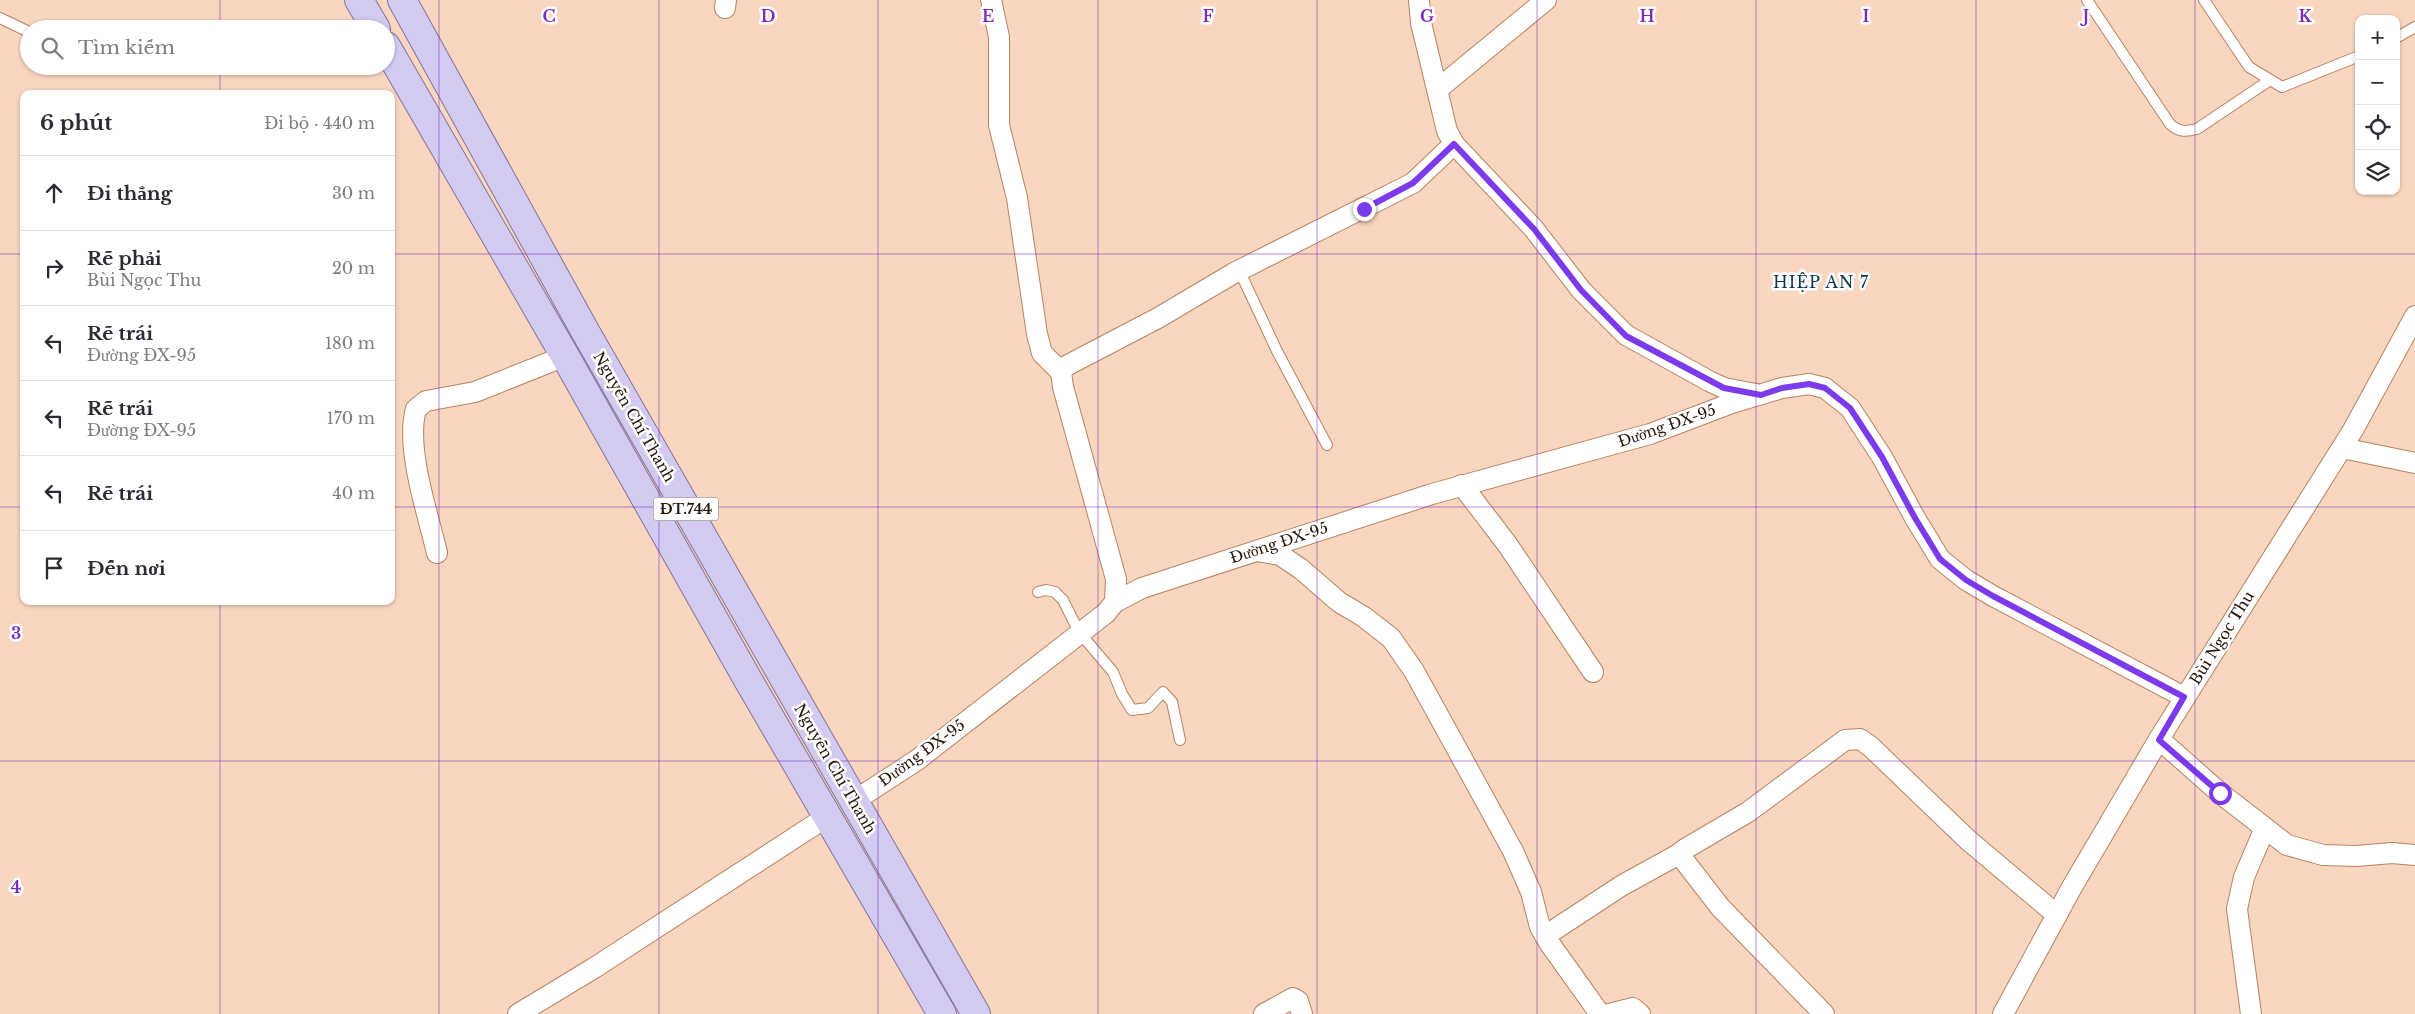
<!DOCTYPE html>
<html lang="vi">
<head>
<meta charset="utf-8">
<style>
	:root { --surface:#fff; --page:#f2f2f3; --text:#2b2b33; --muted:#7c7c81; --line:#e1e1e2 }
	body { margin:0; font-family:"Libre Baskerville",serif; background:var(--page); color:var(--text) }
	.controls { position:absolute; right:15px; top:15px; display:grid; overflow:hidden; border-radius:10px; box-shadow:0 1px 4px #0004 }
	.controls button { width:45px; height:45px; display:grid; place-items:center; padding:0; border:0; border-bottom:1px solid var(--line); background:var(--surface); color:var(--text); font:25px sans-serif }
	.stop { position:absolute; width:15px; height:15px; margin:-11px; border:4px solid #7c3aed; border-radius:50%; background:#fff }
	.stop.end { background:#7c3aed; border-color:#fff; box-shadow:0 1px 5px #0008 }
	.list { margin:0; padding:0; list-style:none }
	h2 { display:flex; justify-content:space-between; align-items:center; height:65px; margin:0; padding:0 20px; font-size:21px }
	h2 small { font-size:16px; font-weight:400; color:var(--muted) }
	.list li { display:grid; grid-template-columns:32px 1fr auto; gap:15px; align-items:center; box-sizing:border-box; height:75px; padding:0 20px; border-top:1px solid var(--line) }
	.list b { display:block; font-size:19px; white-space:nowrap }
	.list p { margin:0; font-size:16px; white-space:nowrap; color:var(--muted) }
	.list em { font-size:16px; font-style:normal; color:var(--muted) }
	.icon { flex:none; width:28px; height:28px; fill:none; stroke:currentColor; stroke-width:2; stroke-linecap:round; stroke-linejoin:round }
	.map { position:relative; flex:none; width:2415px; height:1014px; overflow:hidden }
	.search { position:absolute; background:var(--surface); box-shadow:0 1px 4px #0004; left:20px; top:20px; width:375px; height:55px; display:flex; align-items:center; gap:12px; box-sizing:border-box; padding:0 18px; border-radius:28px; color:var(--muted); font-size:19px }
	.panel { position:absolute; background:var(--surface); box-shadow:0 1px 4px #0004; left:20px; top:90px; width:375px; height:515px; border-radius:10px }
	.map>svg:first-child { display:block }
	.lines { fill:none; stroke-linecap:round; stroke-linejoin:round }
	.lane-casing { stroke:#b8825f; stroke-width:12 }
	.street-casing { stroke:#b8825f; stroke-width:22 }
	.primary-casing { stroke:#837398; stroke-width:30 }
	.lane { stroke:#fff; stroke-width:10 }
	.street { stroke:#fff; stroke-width:20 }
	.primary { stroke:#d2caf1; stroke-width:28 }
	.route { stroke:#7c3aed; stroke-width:6 }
	.grid { fill:none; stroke:#7b2cbf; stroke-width:1; stroke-opacity:0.55 }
	.labels { text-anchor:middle; stroke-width:5; stroke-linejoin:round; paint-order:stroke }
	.shield { fill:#fff; stroke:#685a51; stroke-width:1 }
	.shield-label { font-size:14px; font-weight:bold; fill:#281406 }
	.street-label { font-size:15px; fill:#281406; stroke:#fff }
	.neighbourhood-label { font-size:16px; letter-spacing:1px; fill:#07354a; stroke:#fff }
	.grid-label { font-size:16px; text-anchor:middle; font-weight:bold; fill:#7b2cbf; stroke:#fff; stroke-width:5; stroke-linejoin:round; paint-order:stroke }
</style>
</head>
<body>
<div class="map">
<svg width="2415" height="1014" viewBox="0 0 2415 1014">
	<rect width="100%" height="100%" fill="#f9d6c0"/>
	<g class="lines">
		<g class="lane-casing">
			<g id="lane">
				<path d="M2087,0L2170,124C2179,132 2185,132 2197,129L2270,80"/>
				<path d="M2204,0L2249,67L2282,87L2359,56"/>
				<path d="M0,18L29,32"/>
				<path d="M2396,38L2415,27"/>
				<path d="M1239,270L1277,351L1327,445"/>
				<path d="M1038,592L1046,590L1055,592L1063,600L1079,632L1113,672L1122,694L1132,710L1148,708L1163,692L1172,702L1180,740"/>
			</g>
		</g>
		<g class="street-casing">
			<g id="street">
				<path d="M991,0L999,37V125L1017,198L1037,334L1042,353L1061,372"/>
				<path d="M1419,0L1421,23L1447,131L1454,144L1534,229L1581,290L1626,335L1709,381L1724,388L1756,394"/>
				<path d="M725,8L726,0"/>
				<path d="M1438,89L1546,0"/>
				<path d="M2342,448L2415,463"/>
				<path d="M1462,485L1507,544L1593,672"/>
				<path d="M1257,551L1280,555L1301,569L1339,602L1364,617L1391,638L1414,671L1513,851L1531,892L1540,927L1550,944L1600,1014"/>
				<path d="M437,553C428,514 405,448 416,409L426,401L475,392L565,356"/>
				<path d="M1115,602L1116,579L1063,387L1061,372L1066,366L1158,318L1234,273L1413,183L1454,144"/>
				<path d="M2159,739L2220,793L2287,845L2323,855L2356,856L2392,853L2415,855"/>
				<path d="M854,801L917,760L1106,613L1115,602L1142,588L1432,494L1650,434L1732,403L1782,388L1809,384L1825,388L1850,408L1882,457L1915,518L1940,559L1966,580L1993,596L2184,697"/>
				<path d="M1545,936L1621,886L1679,854"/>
				<path d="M518,1014L594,968L828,816"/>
				<path d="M1264,1014L1293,998L1298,1001L1302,1014"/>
				<path d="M1609,1014L1633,1008L1640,1014"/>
				<path d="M1824,1014L1720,907L1679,854L1685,849L1748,812L1845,740L1860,739L1870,746L1968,840L2057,915"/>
				<path d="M2003,1014L2072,887L2159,739L2353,430L2415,316"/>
				<path d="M2251,1014L2237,909L2244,877L2265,828"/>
			</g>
		</g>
		<g class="primary-casing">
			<g id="primary">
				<path d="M359,0L376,29"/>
				<path d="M402,0L585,331L976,1014"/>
				<path d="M386,46L565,356L747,678L942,1014"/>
			</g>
		</g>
		<use href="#lane" class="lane"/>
		<use href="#street" class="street"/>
		<use href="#primary" class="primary"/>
	</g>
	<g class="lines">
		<path class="route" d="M1364,209L1413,183L1454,144L1534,229L1581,290L1626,336L1724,388L1761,395L1782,388L1809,384L1825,388L1850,408L1882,457L1915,518L1940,559L1966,580L1993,596L2184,697L2159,740L2220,793"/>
	</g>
	<path class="grid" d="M220,0V29M439,0V1014M659,0V1014M878,0V1014M1098,0V1014M1317,0V1014M1537,0V1014M1756,0V1014M1976,0V1014M2195,0V1014M220,66V94M0,254H24M391,254H2415M0,507H24M391,507H2415M220,601V1014M0,761H2415"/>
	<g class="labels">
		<rect class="shield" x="653.5" y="497.5" width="65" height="23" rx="4"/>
		<g class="shield-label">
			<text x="686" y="514">ĐT.744</text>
		</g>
		<g class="street-label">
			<text transform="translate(634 417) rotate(60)" y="5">Nguyễn Chí Thanh</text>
			<text transform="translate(1667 426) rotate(-19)" y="5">Đường ĐX-95</text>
			<text transform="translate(1279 543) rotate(-18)" y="5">Đường ĐX-95</text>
			<text transform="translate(2222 638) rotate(-58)" y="5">Bùi Ngọc Thu</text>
			<text transform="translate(922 753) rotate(-36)" y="5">Đường ĐX-95</text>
			<text transform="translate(835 769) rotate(60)" y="5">Nguyễn Chí Thanh</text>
		</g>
		<g class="neighbourhood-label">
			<text x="1821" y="288">HIỆP AN 7</text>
		</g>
	</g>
	<g class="grid-label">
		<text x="549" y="22">C</text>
		<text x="768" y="22">D</text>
		<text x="988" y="22">E</text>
		<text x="1208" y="22">F</text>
		<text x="1427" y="22">G</text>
		<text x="1647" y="22">H</text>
		<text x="1866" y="22">I</text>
		<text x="2086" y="22">J</text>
		<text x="2305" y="22">K</text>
		<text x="16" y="639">3</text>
		<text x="16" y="893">4</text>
	</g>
</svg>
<div class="controls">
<button>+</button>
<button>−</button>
<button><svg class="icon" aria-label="locate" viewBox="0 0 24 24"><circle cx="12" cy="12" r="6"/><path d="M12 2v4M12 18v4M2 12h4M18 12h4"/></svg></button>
<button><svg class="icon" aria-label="layers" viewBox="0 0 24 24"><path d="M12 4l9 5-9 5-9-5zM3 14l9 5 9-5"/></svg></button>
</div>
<div class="stop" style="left:2220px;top:793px"></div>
<div class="stop end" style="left:1364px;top:209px"></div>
<div class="search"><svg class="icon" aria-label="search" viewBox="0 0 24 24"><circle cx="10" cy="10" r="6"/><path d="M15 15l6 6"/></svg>Tìm kiếm</div>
<section class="panel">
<h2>6 phút<small>Đi bộ · 440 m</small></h2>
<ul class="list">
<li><svg class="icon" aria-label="ahead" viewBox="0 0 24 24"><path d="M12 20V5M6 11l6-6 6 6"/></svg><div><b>Đi thẳng</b></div><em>30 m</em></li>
<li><svg class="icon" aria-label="right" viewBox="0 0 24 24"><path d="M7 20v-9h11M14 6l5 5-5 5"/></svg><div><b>Rẽ phải</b><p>Bùi Ngọc Thu</p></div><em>20 m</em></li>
<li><svg class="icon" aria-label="left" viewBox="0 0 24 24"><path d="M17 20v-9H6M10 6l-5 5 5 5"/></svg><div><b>Rẽ trái</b><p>Đường ĐX-95</p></div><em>180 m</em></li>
<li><svg class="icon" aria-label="left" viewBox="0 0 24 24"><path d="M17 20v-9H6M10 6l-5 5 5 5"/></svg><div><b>Rẽ trái</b><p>Đường ĐX-95</p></div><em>170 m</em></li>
<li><svg class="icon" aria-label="left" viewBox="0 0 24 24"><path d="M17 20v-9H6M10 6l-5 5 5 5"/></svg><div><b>Rẽ trái</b></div><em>40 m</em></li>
<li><svg class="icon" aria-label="arrive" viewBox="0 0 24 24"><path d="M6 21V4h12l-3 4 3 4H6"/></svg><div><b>Đến nơi</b></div></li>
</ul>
</section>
</div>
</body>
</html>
